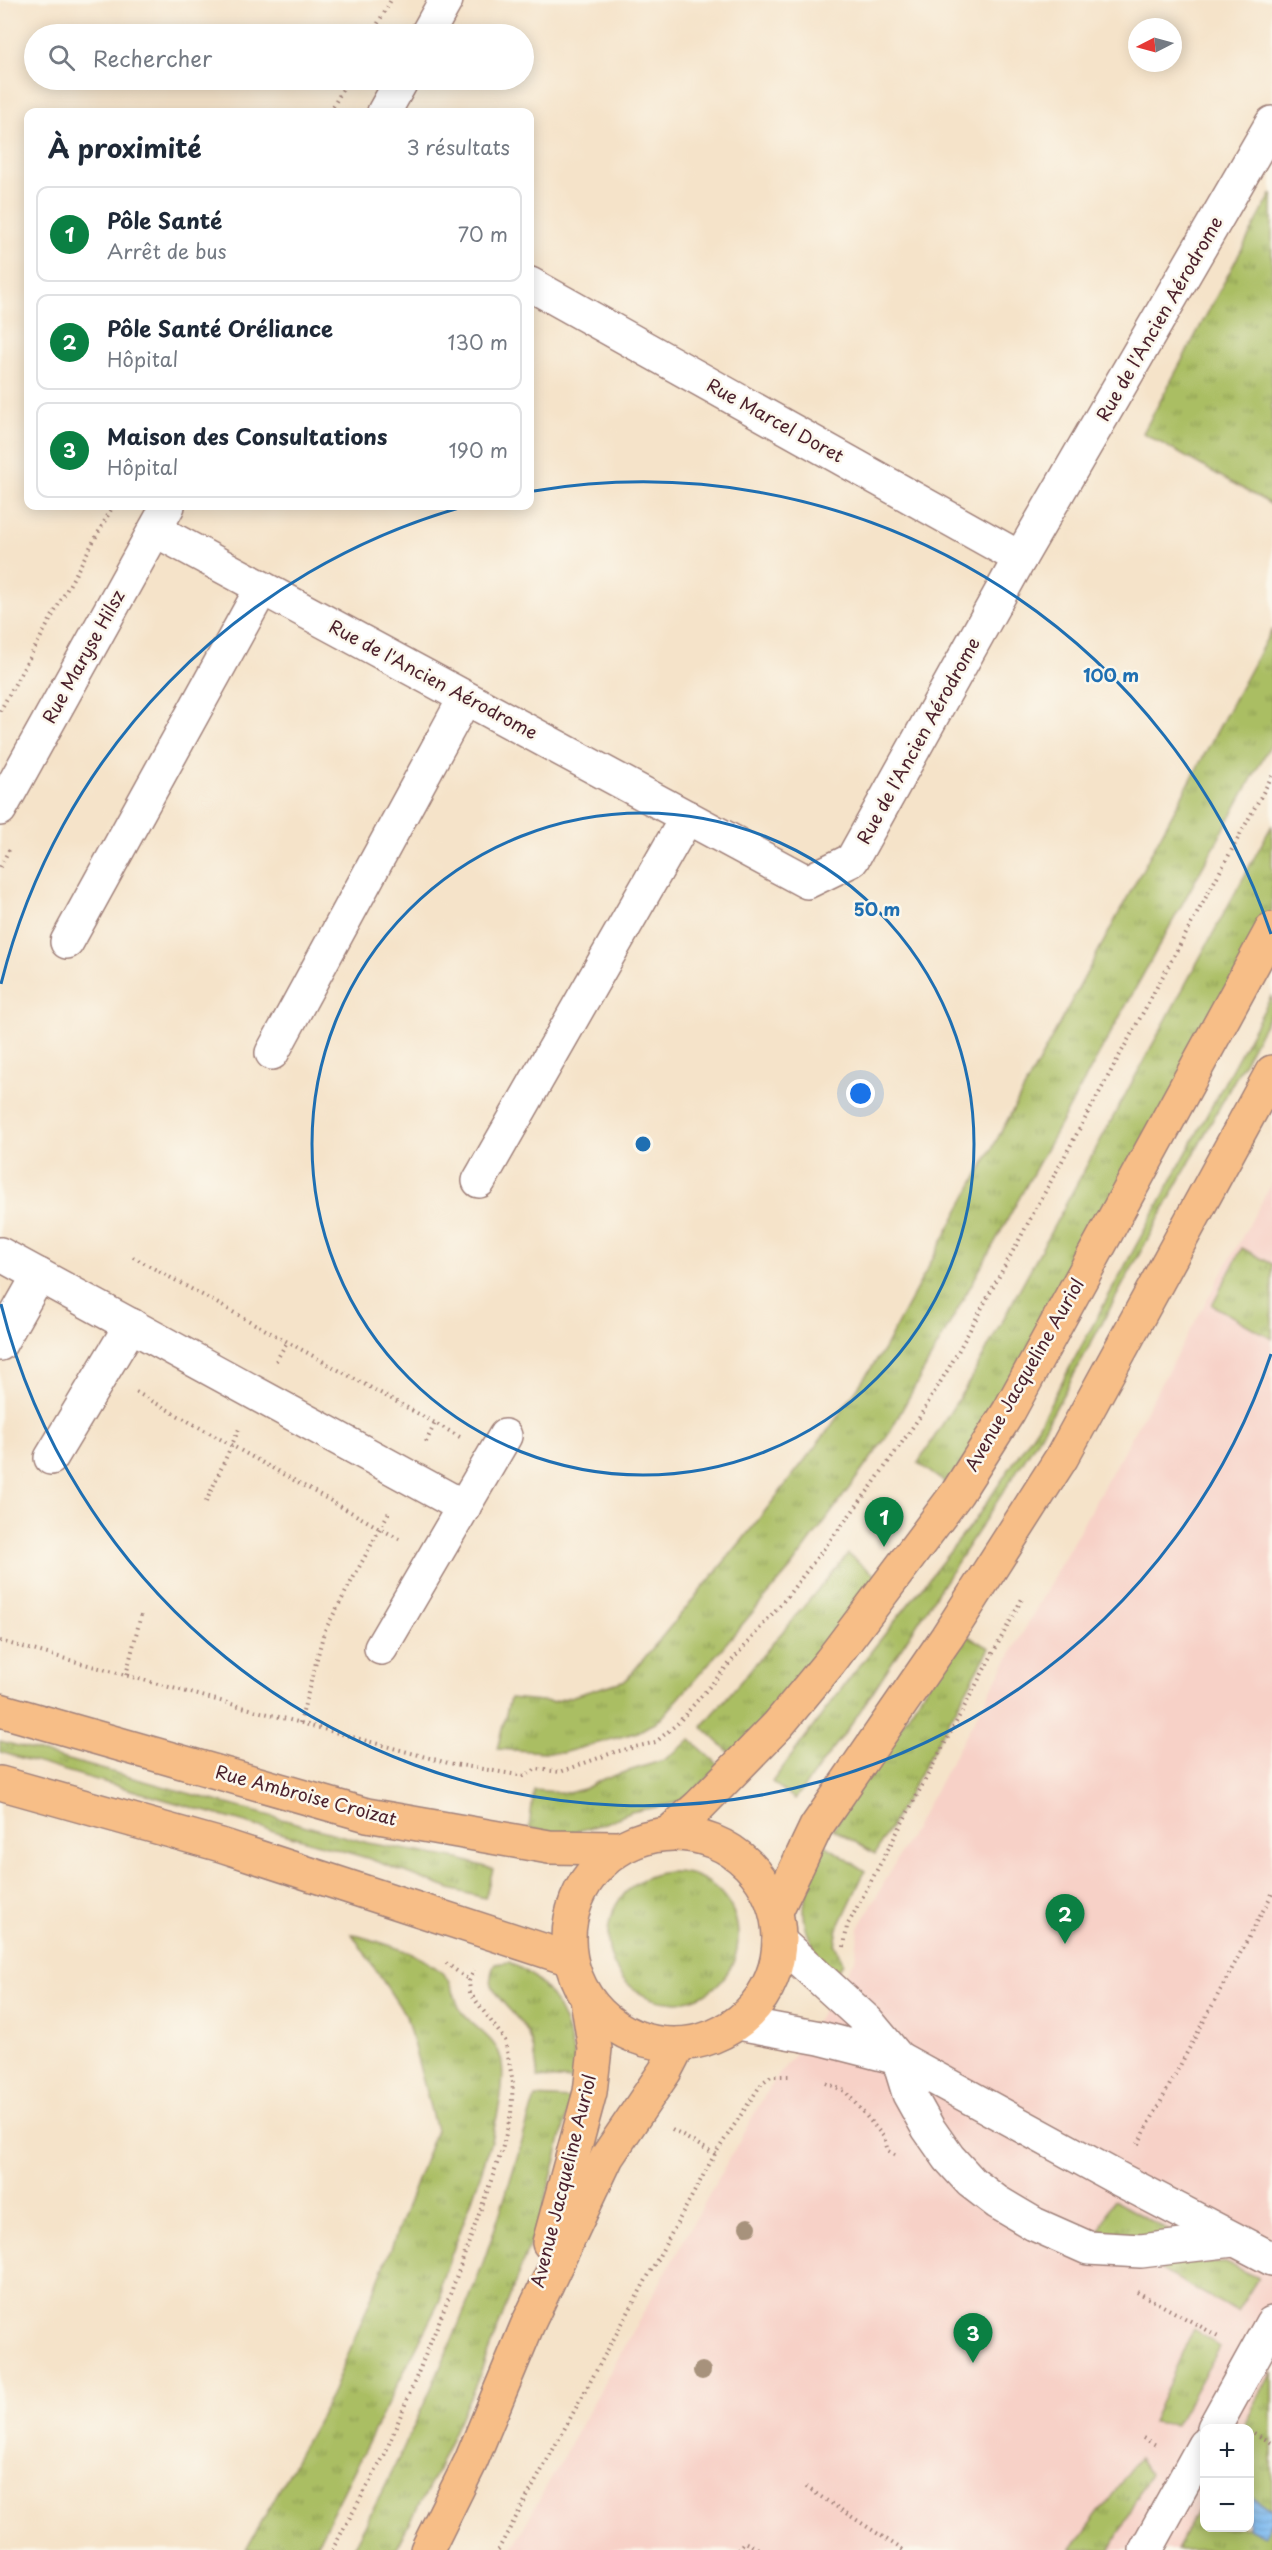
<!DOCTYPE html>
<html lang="fr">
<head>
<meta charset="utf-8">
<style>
	:root { --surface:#fff; --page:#f6f6f7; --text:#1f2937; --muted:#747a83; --line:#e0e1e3; --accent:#0b8043 }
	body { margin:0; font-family:"Playpen Sans",sans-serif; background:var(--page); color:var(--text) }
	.controls { position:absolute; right:18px; bottom:18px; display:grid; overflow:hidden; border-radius:12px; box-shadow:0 3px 15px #0003 }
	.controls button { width:54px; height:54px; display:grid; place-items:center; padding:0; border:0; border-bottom:2px solid var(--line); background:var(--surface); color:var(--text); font:30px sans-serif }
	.compass { position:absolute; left:1128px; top:18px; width:54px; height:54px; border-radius:50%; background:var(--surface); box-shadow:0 3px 15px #0003; rotate:264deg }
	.you { position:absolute; left:861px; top:1094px; width:21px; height:21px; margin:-15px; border:4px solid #fff; border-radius:50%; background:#1a73e8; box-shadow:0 0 0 9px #1a73e833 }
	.badge { display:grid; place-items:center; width:39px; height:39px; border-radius:50%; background:var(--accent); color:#fff; font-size:20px; font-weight:700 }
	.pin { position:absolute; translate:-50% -50px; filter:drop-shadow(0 2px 3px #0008) }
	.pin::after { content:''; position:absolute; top:32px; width:21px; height:18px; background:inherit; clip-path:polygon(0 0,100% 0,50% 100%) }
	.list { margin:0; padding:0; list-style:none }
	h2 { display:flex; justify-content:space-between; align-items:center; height:78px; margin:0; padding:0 24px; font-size:26px }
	h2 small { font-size:20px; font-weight:400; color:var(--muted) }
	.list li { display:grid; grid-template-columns:39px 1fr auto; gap:18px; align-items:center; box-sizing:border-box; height:96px; margin:0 12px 12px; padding:0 12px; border:2px solid var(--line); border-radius:12px }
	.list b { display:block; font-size:22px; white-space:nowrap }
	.list p { margin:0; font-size:20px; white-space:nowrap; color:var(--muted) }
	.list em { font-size:20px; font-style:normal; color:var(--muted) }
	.icon { flex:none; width:33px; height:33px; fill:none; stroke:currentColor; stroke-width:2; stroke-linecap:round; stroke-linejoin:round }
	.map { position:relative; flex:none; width:1272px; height:2550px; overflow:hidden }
	.search { position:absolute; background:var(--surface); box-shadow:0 3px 15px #0003; left:24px; top:24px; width:510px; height:66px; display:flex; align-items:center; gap:15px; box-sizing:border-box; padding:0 21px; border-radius:33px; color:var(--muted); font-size:22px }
	.panel { position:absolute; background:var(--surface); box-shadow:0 3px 15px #0003; left:24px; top:108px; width:510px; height:402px; border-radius:12px }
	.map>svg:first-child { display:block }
	.built { fill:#f7d1c7; fill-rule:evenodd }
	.grass { fill:url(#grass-tufts); stroke:#7a6e47; stroke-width:1.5 }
	.water { fill:url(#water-rules); stroke:#646e8e; stroke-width:1.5 }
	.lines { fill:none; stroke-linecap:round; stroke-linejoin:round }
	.minor-casing { stroke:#a0817a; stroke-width:36 }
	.major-casing { stroke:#a0817a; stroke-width:36 }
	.path { stroke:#a0817a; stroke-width:4; stroke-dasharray:1.5 4.5; stroke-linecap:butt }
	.minor { stroke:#fff; stroke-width:33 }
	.major { stroke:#f7be87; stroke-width:33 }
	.tree { fill:#a7927b }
	.ring { fill:none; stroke:#1f6fb2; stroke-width:3 }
	.labels { text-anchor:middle; stroke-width:5; stroke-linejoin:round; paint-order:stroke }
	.street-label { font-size:18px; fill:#4a1f2b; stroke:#fbf7ec }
	.centre { fill:#1f6fb2; stroke:#fbf7ec; stroke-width:3 }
	.ring-label { font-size:18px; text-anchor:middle; font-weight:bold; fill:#1f6fb2; stroke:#fbf7ec; stroke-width:5; stroke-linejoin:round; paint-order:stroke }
</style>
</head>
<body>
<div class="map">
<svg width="1272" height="2550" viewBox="0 0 1272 2550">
	<defs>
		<pattern id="grass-tufts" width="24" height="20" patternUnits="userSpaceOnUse" patternTransform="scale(1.5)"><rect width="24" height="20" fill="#aabe63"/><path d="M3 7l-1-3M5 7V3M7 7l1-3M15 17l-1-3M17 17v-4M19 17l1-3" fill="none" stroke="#8c9a52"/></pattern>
		<pattern id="water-rules" width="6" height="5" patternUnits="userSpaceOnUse" patternTransform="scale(1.5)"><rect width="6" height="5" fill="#7fbcf2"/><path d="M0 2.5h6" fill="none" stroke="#6fa1d0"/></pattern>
	</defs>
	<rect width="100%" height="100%" fill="#fbf7ec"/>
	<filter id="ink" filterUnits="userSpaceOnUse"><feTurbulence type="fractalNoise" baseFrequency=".0167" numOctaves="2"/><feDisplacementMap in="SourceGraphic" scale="12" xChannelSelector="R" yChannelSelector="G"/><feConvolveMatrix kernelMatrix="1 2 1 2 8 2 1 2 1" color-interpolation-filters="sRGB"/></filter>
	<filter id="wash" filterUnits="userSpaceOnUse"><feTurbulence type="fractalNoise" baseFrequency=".008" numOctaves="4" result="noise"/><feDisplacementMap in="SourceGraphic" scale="24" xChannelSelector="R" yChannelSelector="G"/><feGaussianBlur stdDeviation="1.35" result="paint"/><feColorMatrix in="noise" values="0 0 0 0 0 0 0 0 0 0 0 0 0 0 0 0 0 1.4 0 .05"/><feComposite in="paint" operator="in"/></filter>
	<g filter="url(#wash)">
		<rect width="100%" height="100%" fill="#f5e3c9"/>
		<path class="built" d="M1272,1183V2550H511L768,2089L796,2052L855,1960L859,1928ZM1204,2428H1250V2528H1204Z"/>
		<g class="grass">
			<path d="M1272,193V505L1143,433Z"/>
			<path d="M1272,629V742L888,1435L790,1569L661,1719L638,1732L562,1753L497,1749L510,1698L553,1702L626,1680L744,1538L829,1429L883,1351Z"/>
			<path d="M1272,825V910L1005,1401L949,1486L918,1463L969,1382Z"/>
			<path d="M1272,995V1011L1043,1431L851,1725L795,1799L772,1782L839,1692L975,1520L1038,1426Z"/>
			<path d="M1242,1248L1272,1264V1339L1212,1305Z"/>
			<path d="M848,1554L883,1581L732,1755L702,1727Z"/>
			<path d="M962,1633L990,1648L875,1854L833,1829Z"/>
			<path d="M691,1740L720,1766L687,1798L672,1804L631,1812L606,1823L567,1834L529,1828L534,1790L569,1793L586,1788L603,1779L664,1760Z"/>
			<path d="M0,1741L368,1843L459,1859L493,1869L485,1898L450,1889L367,1858L0,1752Z"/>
			<path d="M825,1845L865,1871L838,1928L835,1945L843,1963L834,1976C792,1925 799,1901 825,1845Z"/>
			<circle cx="673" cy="1937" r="65"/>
			<path d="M352,1934C382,1943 430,1954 449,1981C455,1990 455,2002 461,2011C472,2027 493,2036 500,2055C516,2098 458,2235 441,2282L440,2300L314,2550H246L331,2396L389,2254L436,2130L406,2016Z"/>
			<path d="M509,1962C518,1967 529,1972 537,1980C563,2004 575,2046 576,2080L538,2078C536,2064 535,2050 530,2037C520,2011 478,1994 495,1964Z"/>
			<path d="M535,2097L571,2099L543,2210L478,2379L430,2485L395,2550H352C396,2468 435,2383 470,2297C496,2232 515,2164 535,2097Z"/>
			<path d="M1113,2200L1173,2233L1096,2239Z"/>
			<path d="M1163,2263H1226L1258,2278L1237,2312L1161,2270Z"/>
			<path d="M1193,2329L1220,2347L1176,2425L1152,2422Z"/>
			<path d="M1272,2372V2550H1176L1204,2498V2528H1250V2428H1242Z"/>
			<path d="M1139,2458L1149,2474L1110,2550H1071Z"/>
		</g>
		<path class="water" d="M1250,2497L1272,2509V2520L1264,2536L1248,2528Z"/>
	</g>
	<g filter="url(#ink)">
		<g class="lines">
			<g class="minor-casing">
				<g id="minor">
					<path d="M427,34L446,0"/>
					<path d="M384,112L402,80"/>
					<path d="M530,284L1020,558"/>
					<path d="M155,530L807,882L852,860L1020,558L1272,123"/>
					<path d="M0,809L168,506"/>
					<path d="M67,942L262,588"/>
					<path d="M272,1053L465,698"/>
					<path d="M479,1181L687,817"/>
					<path d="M0,1254L464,1507"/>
					<path d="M0,1344L39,1275"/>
					<path d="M51,1458L131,1325"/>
					<path d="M381,1648L505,1436"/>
					<path d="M779,1941L868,2022L898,2058L909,2094L928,2128L949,2158L971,2182L997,2202L1034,2224L1088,2248L1141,2251L1233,2240"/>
					<path d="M738,2023L820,2038L898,2058L1119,2179L1272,2259"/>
					<path d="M1214,2428L1272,2323"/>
					<path d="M1146,2550L1204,2445"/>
				</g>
			</g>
			<g class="major-casing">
				<g id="major">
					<path d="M0,1710L367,1815L549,1847L618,1848"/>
					<path d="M0,1783L221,1845L570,1959"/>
					<path d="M670,1832L699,1806L778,1725L830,1662L957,1493L1009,1411L1272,929"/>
					<circle cx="674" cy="1939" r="105"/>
					<path d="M776,1911L816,1827L947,1637L1062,1457L1272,1072"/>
					<path d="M549,2243L590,2092L595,2049L587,1999"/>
					<path d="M427,2550L471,2461L527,2326L607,2157L665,2071L679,2044"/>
				</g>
			</g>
			<g class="path">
				<path d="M372,34L391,0"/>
				<path d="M330,112L348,80"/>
				<path d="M0,711L113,506"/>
				<path d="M0,867L10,848"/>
				<path d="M133,1257L435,1423"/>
				<path d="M276,1361L287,1342"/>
				<path d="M136,1392L399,1539"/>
				<path d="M426,1442L435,1423L460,1437"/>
				<path d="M206,1502L239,1429"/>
				<path d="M0,1641L448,1763L524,1776L536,1769L560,1772L615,1752L656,1742L678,1723L786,1598L871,1487L919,1418L954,1359L1272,776"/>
				<path d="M126,1675L141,1615"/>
				<path d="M300,1723L324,1632L389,1512"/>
				<path d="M844,1947L847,1926L1023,1597"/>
				<path d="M446,1963L469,1980"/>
				<path d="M826,2083L845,2091L884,2137L888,2151L898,2157"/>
				<path d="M672,2130L715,2154"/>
				<path d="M1138,2144L1272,1894"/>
				<path d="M1137,2292L1220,2337"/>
				<path d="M1254,2433L1272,2443"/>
				<path d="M1143,2438L1158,2446"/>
				<path d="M806,2487L903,2550"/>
				<path d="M332,2550L384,2456L450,2295L502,2150L511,2114L513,2083L505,2040L470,1993L469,1981L474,1970"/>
				<path d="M498,2550L715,2154L762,2083L771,2076H791"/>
				<path d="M738,2550L744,2542L761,2550"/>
			</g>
			<use href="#minor" class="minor"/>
			<use href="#major" class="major"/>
		</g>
		<g class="tree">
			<circle cx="748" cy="2227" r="9"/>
			<circle cx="702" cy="2371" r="9"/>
		</g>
	</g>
	<g class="ring">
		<circle cx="643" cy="1144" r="331"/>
		<path d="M1271 1354A662 662 0 0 1 1 1304M1 984A662 662 0 0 1 466 506M534 491A662 662 0 0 1 1271 934"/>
	</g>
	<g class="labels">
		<g class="street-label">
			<text transform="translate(1160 319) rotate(-60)" y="6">Rue de l'Ancien Aérodrome</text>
			<text transform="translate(775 421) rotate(29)" y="6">Rue Marcel Doret</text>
			<text transform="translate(84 657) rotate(-61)" y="6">Rue Maryse Hilsz</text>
			<text transform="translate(433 680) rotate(28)" y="6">Rue de l'Ancien Aérodrome</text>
			<text transform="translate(919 741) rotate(-61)" y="6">Rue de l'Ancien Aérodrome</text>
			<text transform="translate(1025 1375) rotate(-60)" y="6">Avenue Jacqueline Auriol</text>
			<text transform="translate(306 1796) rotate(15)" y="6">Rue Ambroise Croizat</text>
			<text transform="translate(564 2181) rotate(-76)" y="6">Avenue Jacqueline Auriol</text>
		</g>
	</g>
	<circle cx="643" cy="1144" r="9" class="centre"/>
	<g class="ring-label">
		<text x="1111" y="682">100 m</text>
		<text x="877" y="916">50 m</text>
	</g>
</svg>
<div class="controls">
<button>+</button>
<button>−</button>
</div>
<svg class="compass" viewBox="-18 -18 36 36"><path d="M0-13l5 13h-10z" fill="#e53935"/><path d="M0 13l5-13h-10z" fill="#747a83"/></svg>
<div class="you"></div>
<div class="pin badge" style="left:884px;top:1547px">1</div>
<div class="pin badge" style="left:1065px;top:1944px">2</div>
<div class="pin badge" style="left:973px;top:2363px">3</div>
<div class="search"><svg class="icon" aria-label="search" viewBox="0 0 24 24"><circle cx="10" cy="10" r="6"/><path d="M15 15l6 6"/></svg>Rechercher</div>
<section class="panel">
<h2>À proximité<small>3 résultats</small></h2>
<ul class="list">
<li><span class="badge">1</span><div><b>Pôle Santé</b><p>Arrêt de bus</p></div><em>70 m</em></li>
<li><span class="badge">2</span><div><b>Pôle Santé Oréliance</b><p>Hôpital</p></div><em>130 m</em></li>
<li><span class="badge">3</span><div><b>Maison des Consultations</b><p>Hôpital</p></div><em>190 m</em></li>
</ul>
</section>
</div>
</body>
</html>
